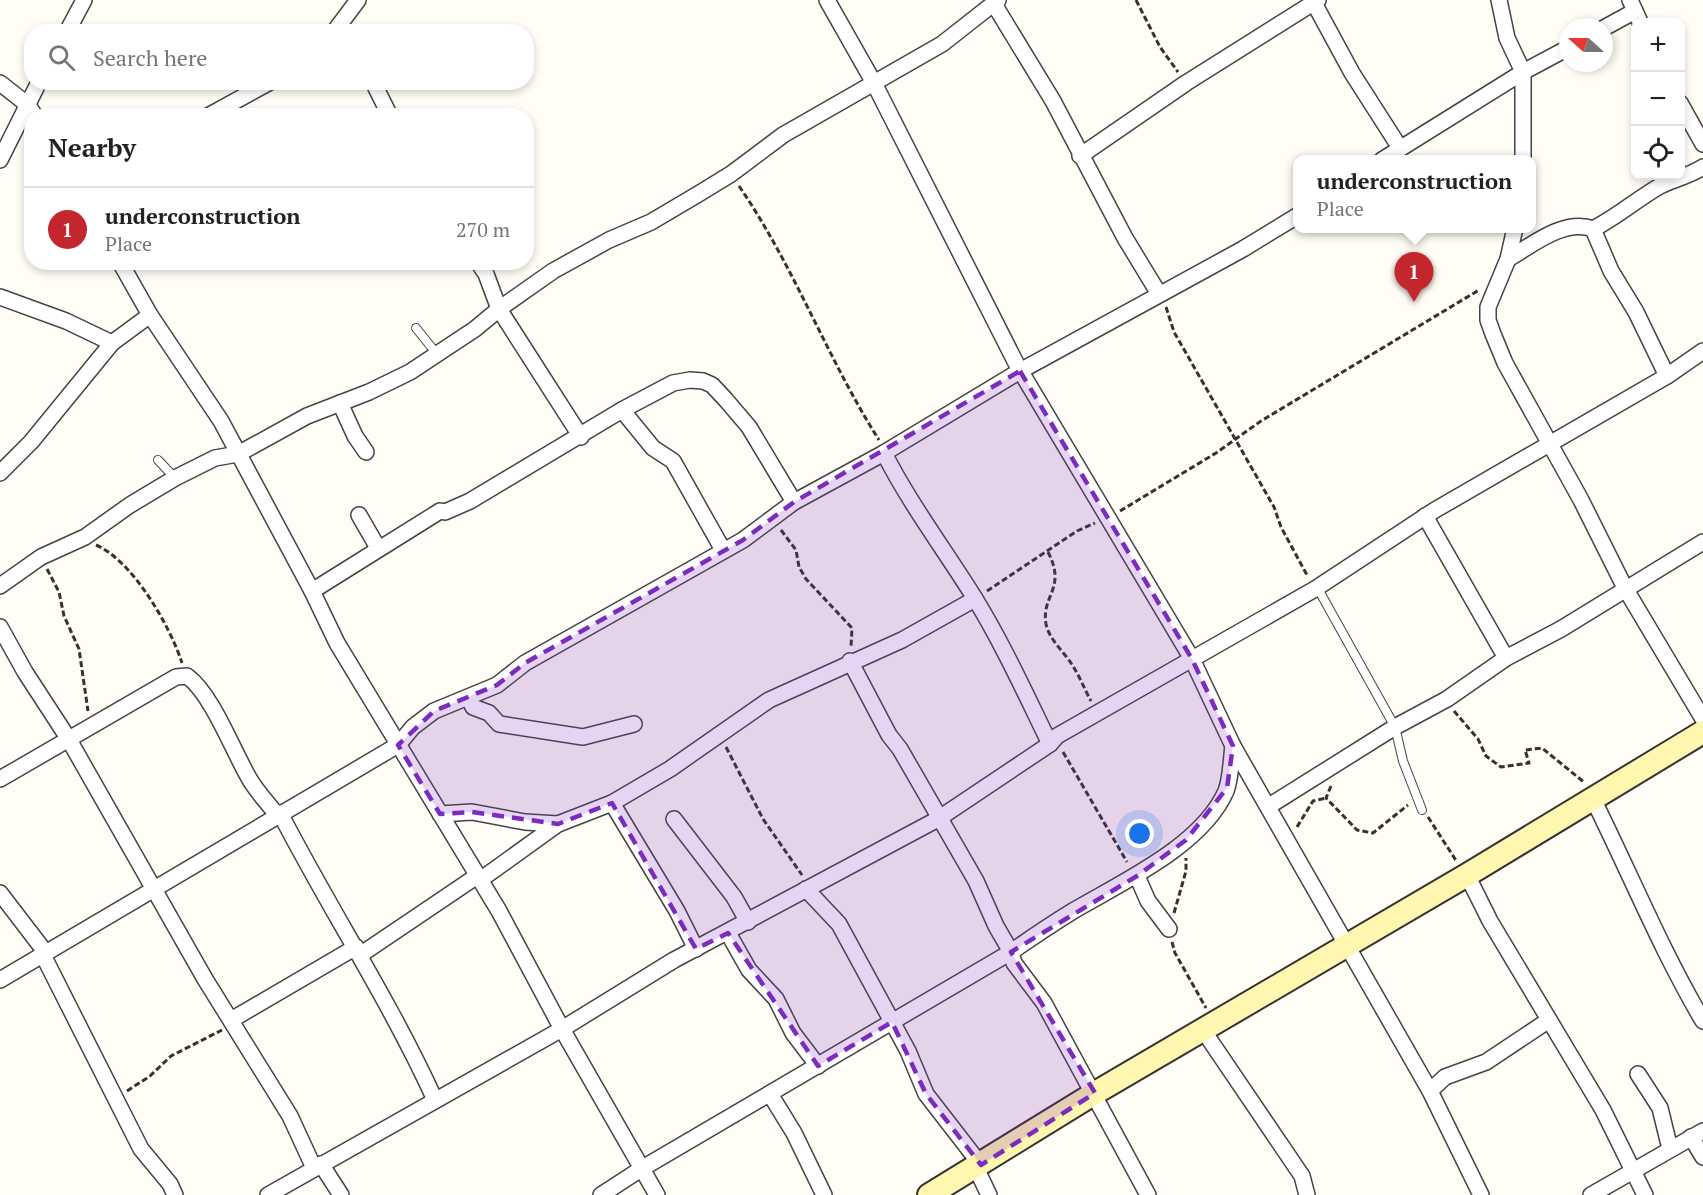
<!DOCTYPE html>
<html lang="en">
<head>
<meta charset="utf-8">
<style>
	:root { --surface:#fff; --page:#f2f2f2; --text:#222; --muted:#767676; --line:#e0e0e0; --accent:#c4262e }
	body { margin:0; font-family:"PT Serif",serif; background:var(--page); color:var(--text) }
	.controls { position:absolute; right:18px; top:18px; display:grid; overflow:hidden; border-radius:12px; box-shadow:0 3px 9px #0003 }
	.controls button { width:54px; height:54px; display:grid; place-items:center; padding:0; border:0; border-bottom:2px solid var(--line); background:var(--surface); color:var(--text); font:30px sans-serif }
	.compass { position:absolute; left:1559px; top:18px; width:54px; height:54px; border-radius:50%; background:var(--surface); box-shadow:0 3px 9px #0003; rotate:291deg }
	.you { position:absolute; left:1140px; top:834px; width:21px; height:21px; margin:-15px; border:4px solid #fff; border-radius:50%; background:#1a73e8; box-shadow:0 0 0 9px #1a73e833 }
	.badge { display:grid; place-items:center; width:39px; height:39px; border-radius:50%; background:var(--accent); color:#fff; font-size:20px; font-weight:700 }
	.pin { position:absolute; translate:-50% -50px; filter:drop-shadow(0 2px 3px #0008) }
	.pin::after { content:''; position:absolute; top:32px; width:21px; height:18px; background:inherit; clip-path:polygon(0 0,100% 0,50% 100%) }
	.popup { position:absolute; left:1293px; top:155px; width:243px; height:78px; box-sizing:border-box; display:grid; place-content:center; border-radius:12px; background:var(--surface); filter:drop-shadow(0 2px 4px #0005); font-size:20px; white-space:nowrap; color:var(--muted) }
	.popup b { font-size:22px; color:var(--text) }
	.popup::after { content:''; position:absolute; left:50%; top:100%; margin-left:-12px; border:12px solid transparent; border-top-color:var(--surface) }
	.list { margin:0; padding:0; list-style:none }
	h2 { display:flex; justify-content:space-between; align-items:center; height:78px; margin:0; padding:0 24px; font-size:26px }
	h2 small { font-size:20px; font-weight:400; color:var(--muted) }
	.list li { display:grid; grid-template-columns:39px 1fr auto; gap:18px; align-items:center; box-sizing:border-box; height:84px; padding:0 24px; border-top:2px solid var(--line) }
	.list b { display:block; font-size:22px; white-space:nowrap }
	.list p { margin:0; font-size:20px; white-space:nowrap; color:var(--muted) }
	.list em { font-size:20px; font-style:normal; color:var(--muted) }
	.icon { flex:none; width:33px; height:33px; fill:none; stroke:currentColor; stroke-width:2; stroke-linecap:round; stroke-linejoin:round }
	.map { position:relative; flex:none; width:1703px; height:1195px; overflow:hidden }
	.search { position:absolute; background:var(--surface); box-shadow:0 3px 9px #0003; left:24px; top:24px; width:510px; height:66px; display:flex; align-items:center; gap:15px; box-sizing:border-box; padding:0 21px; border-radius:24px; color:var(--muted); font-size:22px }
	.panel { position:absolute; background:var(--surface); box-shadow:0 3px 9px #0003; left:24px; top:108px; width:510px; height:162px; border-radius:24px }
	.map>svg:first-child { display:block }
	.lines { fill:none; stroke-linecap:round; stroke-linejoin:round }
	.lane-casing { stroke:#444; stroke-width:10 }
	.street-casing { stroke:#444; stroke-width:18 }
	.secondary-casing { stroke:#333; stroke-width:26 }
	.path { stroke:#333; stroke-width:3; stroke-dasharray:6 3; stroke-linecap:butt }
	.lane { stroke:#fff; stroke-width:8 }
	.street { stroke:#fff; stroke-width:15 }
	.secondary { stroke:#fff6b0; stroke-width:22 }
	.marked { fill:#7b2cbf; fill-opacity:0.2; stroke:#7b2cbf; stroke-width:4.5; stroke-dasharray:12 8; stroke-linejoin:round }
</style>
</head>
<body>
<div class="map">
<svg width="1703" height="1195" viewBox="0 0 1703 1195">
	<rect width="100%" height="100%" fill="#fffdf5"/>
	<g class="lines">
		<g class="lane-casing">
			<g id="lane">
				<path d="M416,328L436,353"/>
				<path d="M158,460L175,478"/>
				<path d="M1317,587L1395,727L1403,761L1422,810"/>
			</g>
		</g>
		<g class="street-casing">
			<g id="street">
				<path d="M827,0L874,83L1017,365L1192,659L1233,746L1430,1091L1481,1195"/>
				<path d="M1499,0L1507,38L1523,72V160"/>
				<path d="M1630,0L1640,22"/>
				<path d="M1314,3L1352,73L1400,148"/>
				<path d="M994,4L1053,101L1125,238L1159,294"/>
				<path d="M1604,28L1635,11"/>
				<path d="M67,32L84,0"/>
				<path d="M334,32L358,0"/>
				<path d="M373,82L390,116"/>
				<path d="M0,83L28,105L35,116"/>
				<path d="M1680,103L1703,144"/>
				<path d="M208,116L270,82"/>
				<path d="M1080,156L1186,83L1318,0"/>
				<path d="M0,160L39,82"/>
				<path d="M1382,160L1523,72L1568,48"/>
				<path d="M1515,228L1508,259L1488,307V320L1493,334L1505,363L1581,500L1625,588L1703,719"/>
				<path d="M1593,229C1617,217 1637,199 1660,186C1674,179 1689,176 1703,167"/>
				<path d="M1508,259C1532,245 1565,218 1593,229L1611,271L1636,312L1667,376"/>
				<path d="M120,262L150,315L221,421L312,591L337,643L499,911L562,1029L657,1195"/>
				<path d="M478,262L486,274L499,309L581,437"/>
				<path d="M0,297L66,321L112,343"/>
				<path d="M340,403L355,436L366,452"/>
				<path d="M622,410L653,448L673,461L723,550"/>
				<path d="M884,453C910,504 944,549 974,597C1003,644 1026,695 1050,744"/>
				<path d="M0,473L31,442L112,343L150,315"/>
				<path d="M359,515L378,548"/>
				<path d="M1425,516L1506,658"/>
				<path d="M0,586L41,557L85,537L130,505L175,478L215,458L238,454L307,416L369,392L410,372L475,329L499,309L553,271L609,240L651,222L700,193L731,174L783,135L942,44L998,0"/>
				<path d="M312,591L440,511L445,512L470,501L622,410L673,383L690,380L703,381L712,385L726,400L749,427L794,502"/>
				<path d="M0,627L25,672L68,738L205,979L290,1116L314,1168"/>
				<path d="M850,661L889,735L900,749L976,881L996,926L1011,952L1014,963L1044,1003L1148,1195"/>
				<path d="M469,698L473,707L489,713L499,724L583,737L634,724"/>
				<path d="M0,779L176,677L187,676C212,694 233,751 249,778C256,791 268,803 277,815"/>
				<path d="M1593,799C1630,873 1661,950 1703,1021"/>
				<path d="M612,803L677,911L696,949"/>
				<path d="M1269,806L1395,727L1447,699L1506,658L1561,629L1703,542"/>
				<path d="M280,813C330,910 390,1001 435,1100"/>
				<path d="M440,814L472,812L525,822L558,824"/>
				<path d="M674,819L734,897L748,922"/>
				<path d="M1467,875L1490,921L1603,1110L1645,1195"/>
				<path d="M1137,876L1148,901L1169,929"/>
				<path d="M480,880L558,824L612,803L670,769L769,700L902,640L975,599"/>
				<path d="M806,889L839,924L908,1051L926,1094L981,1165"/>
				<path d="M0,893L46,953"/>
				<path d="M728,933L749,970L776,999L793,1033L818,1066"/>
				<path d="M43,955L141,1149L170,1184L175,1195"/>
				<path d="M360,955L477,876"/>
				<path d="M0,980L398,745L413,727L434,711L497,685L525,663L743,540L794,502L884,453L1020,371L1243,249L1297,216"/>
				<path d="M231,1020L356,947"/>
				<path d="M1203,1030L1302,1176L1307,1195"/>
				<path d="M1638,1074L1660,1108L1670,1149"/>
				<path d="M1430,1091L1445,1077L1486,1062L1549,1020"/>
				<path d="M770,1094L794,1133L824,1195"/>
				<path d="M1691,1137L1703,1157"/>
				<path d="M321,1164L341,1195"/>
				<path d="M976,1168L989,1195"/>
				<path d="M268,1195L562,1029L674,960L938,819L1050,744L1057,736L1315,589L1435,510L1667,376L1703,351"/>
				<path d="M601,1195L641,1169L1011,952C1031,938 1052,924 1073,911C1122,882 1202,846 1226,791C1231,778 1231,760 1233,746"/>
				<path d="M1591,1195L1703,1131"/>
			</g>
		</g>
		<g class="secondary-casing">
			<path id="secondary" d="M929,1195L1095,1093L1467,875L1703,732"/>
		</g>
		<g class="path">
			<path d="M1136,0L1160,47L1178,72"/>
			<path d="M739,186C794,266 827,358 879,440"/>
			<path d="M1166,307L1174,332L1274,507L1281,527L1308,577"/>
			<path d="M1120,511L1216,453L1261,421L1479,290"/>
			<path d="M781,530L796,550L799,567L806,579L852,628L851,647"/>
			<path d="M96,545C133,561 170,626 182,663"/>
			<path d="M1048,552C1067,589 1041,595 1046,624C1049,639 1063,651 1071,663C1079,675 1084,688 1091,701"/>
			<path d="M47,569L59,592L64,616L79,649L88,711"/>
			<path d="M987,591L1077,531L1095,523"/>
			<path d="M1454,711L1478,739L1486,756L1501,767L1529,763L1525,750L1542,748L1585,783"/>
			<path d="M726,747L763,819L802,875"/>
			<path d="M1063,752L1127,862"/>
			<path d="M1331,786L1326,798L1357,830L1373,833L1408,805"/>
			<path d="M1428,817L1457,862"/>
			<path d="M1297,827L1313,801L1326,798"/>
			<path d="M1174,913L1186,871V858"/>
			<path d="M1172,942L1175,953L1206,1008"/>
			<path d="M127,1091L150,1076L171,1056L222,1030"/>
		</g>
		<use href="#lane" class="lane"/>
		<use href="#street" class="street"/>
		<use href="#secondary" class="secondary"/>
	</g>
	<path class="marked" d="M1020,371L1192,659L1233,746L1227,788L1186,840L1137,876L1011,952L1095,1093L981,1165L926,1094L892,1022L818,1066L728,933L696,949L612,803L558,824L472,812L440,814L398,745L434,711L497,685L525,663L743,540L794,502Z"/>
</svg>
<div class="controls">
<button>+</button>
<button>−</button>
<button><svg class="icon" aria-label="locate" viewBox="0 0 24 24"><circle cx="12" cy="12" r="6"/><path d="M12 2v4M12 18v4M2 12h4M18 12h4"/></svg></button>
</div>
<svg class="compass" viewBox="-18 -18 36 36"><path d="M0-13l5 13h-10z" fill="#e53935"/><path d="M0 13l5-13h-10z" fill="#767676"/></svg>
<div class="you"></div>
<div class="pin badge" style="left:1414px;top:302px">1</div>
<div class="popup"><b>underconstruction</b>Place</div>
<div class="search"><svg class="icon" aria-label="search" viewBox="0 0 24 24"><circle cx="10" cy="10" r="6"/><path d="M15 15l6 6"/></svg>Search here</div>
<section class="panel">
<h2>Nearby<small></small></h2>
<ul class="list">
<li><span class="badge">1</span><div><b>underconstruction</b><p>Place</p></div><em>270 m</em></li>
</ul>
</section>
</div>
</body>
</html>
